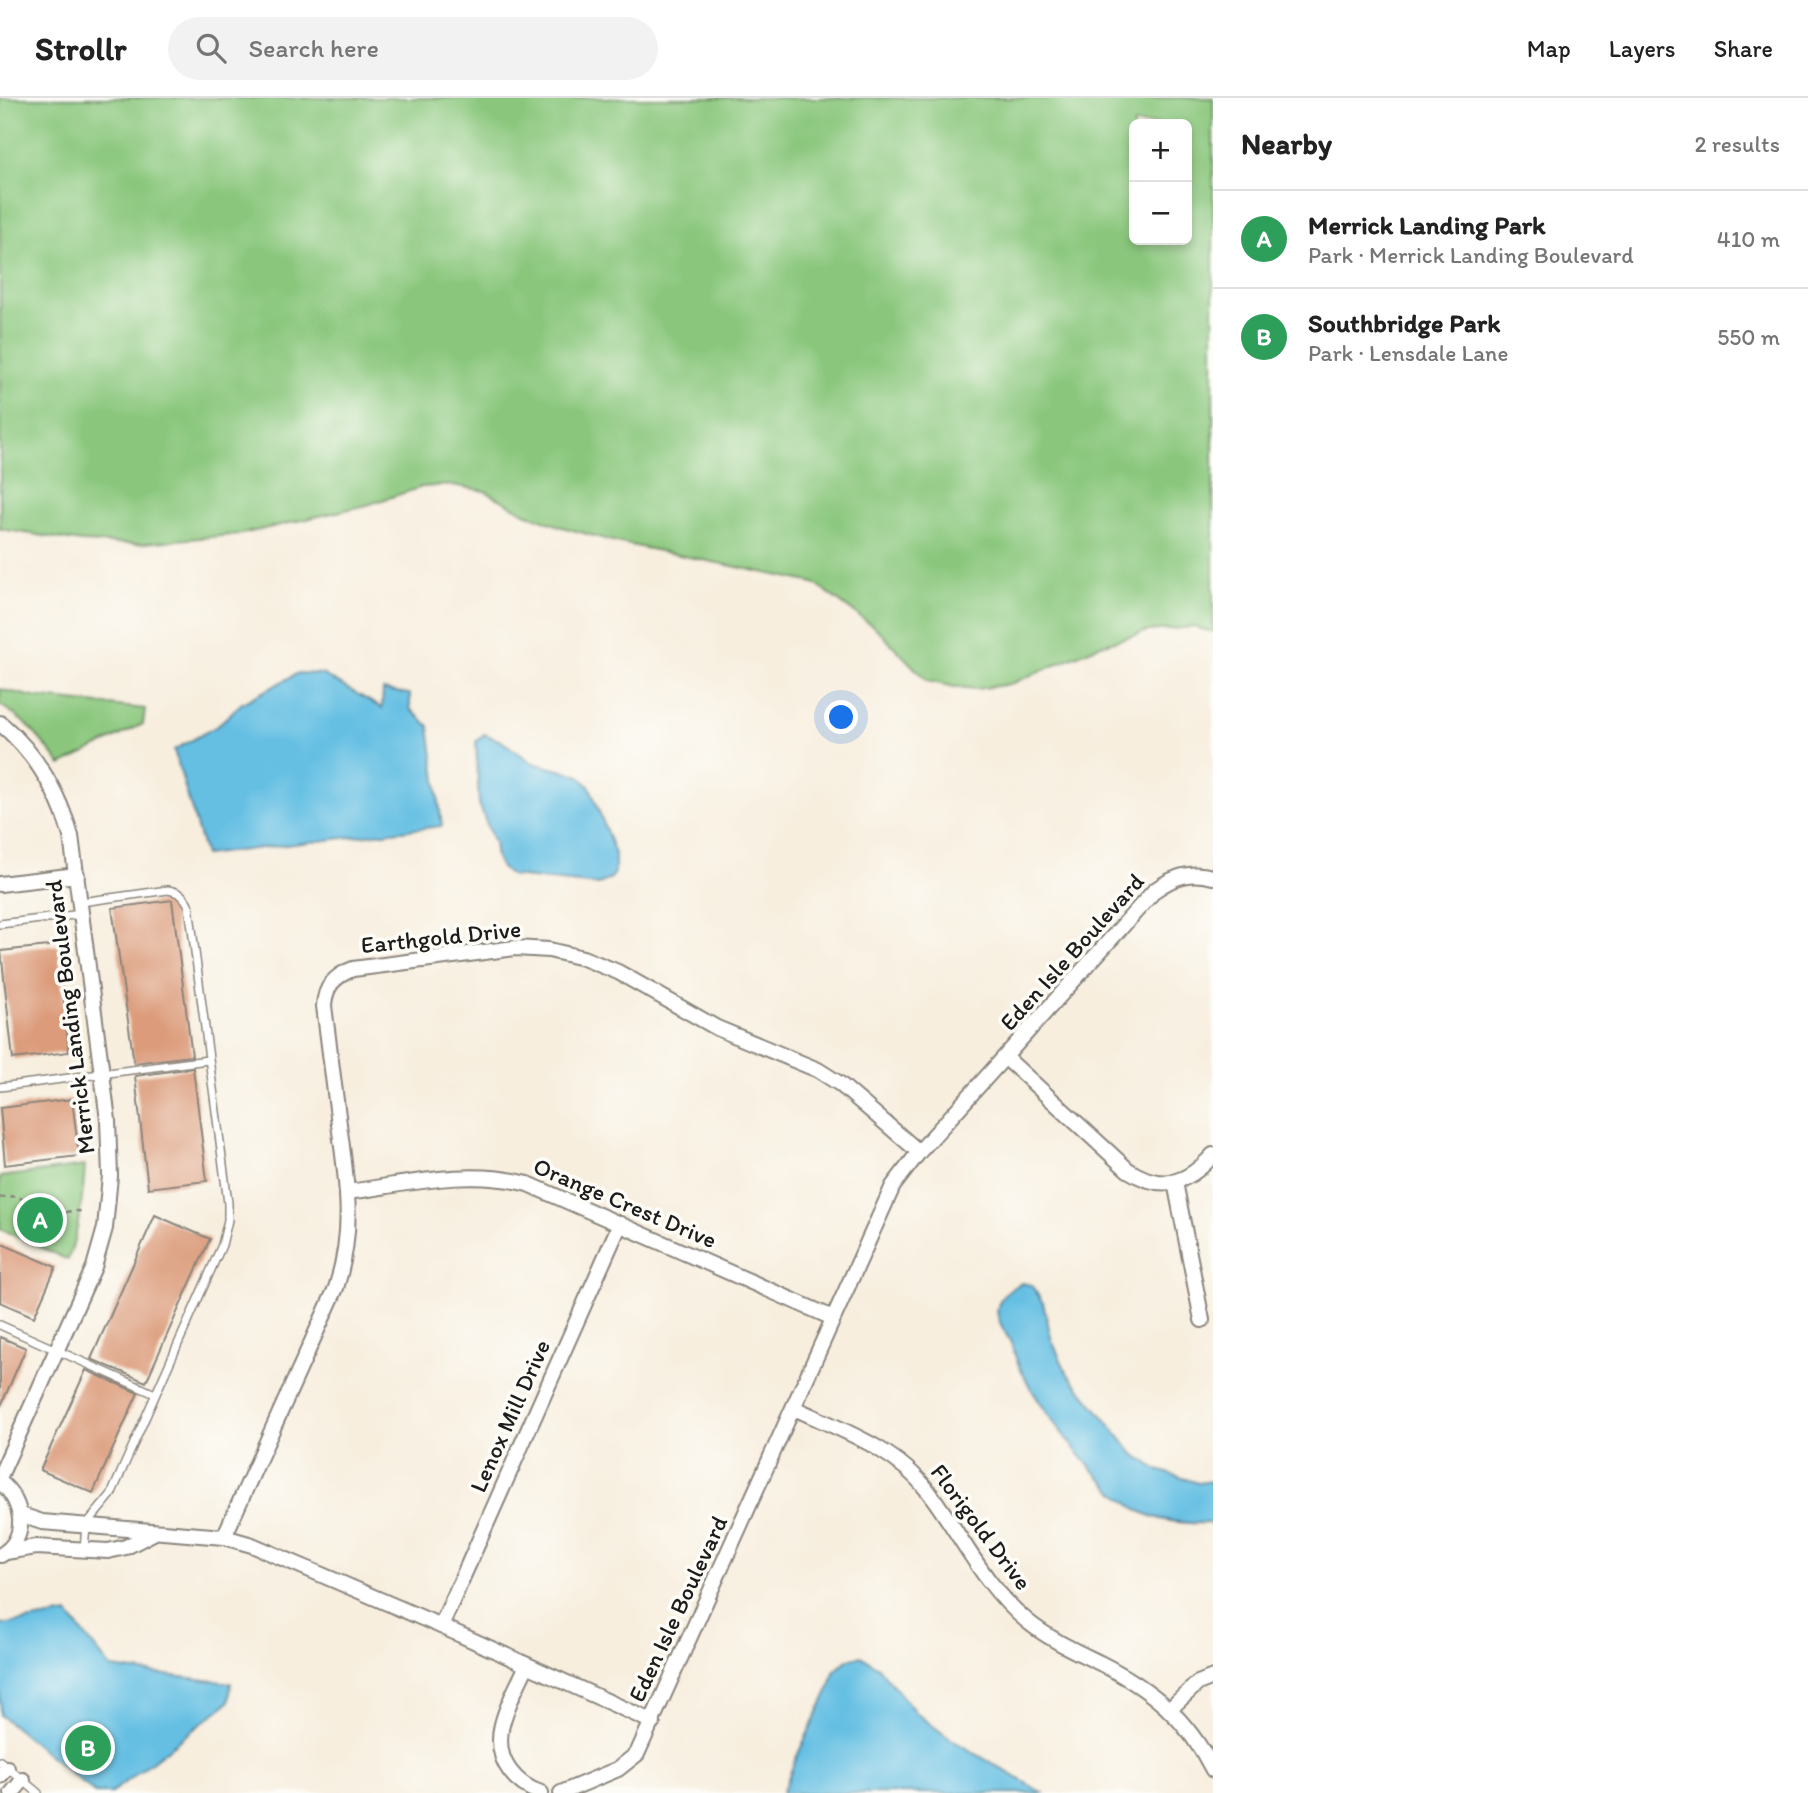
<!DOCTYPE html>
<html lang="en">
<head>
<meta charset="utf-8">
<style>
	:root { --surface:#fff; --page:#f2f2f2; --text:#222; --muted:#767676; --line:#e0e0e0; --accent:#d93025 }
	body { margin:0; font-family:Itim,sans-serif; background:var(--page); color:var(--text) }
	.controls { position:absolute; right:21px; top:21px; display:grid; overflow:hidden; border-radius:10px; box-shadow:0 4px 10px #0003 }
	.controls button { width:63px; height:63px; display:grid; place-items:center; padding:0; border:0; border-bottom:2px solid var(--line); background:var(--surface); color:var(--text); font:35px sans-serif }
	.you { position:absolute; left:842px; top:620px; width:24px; height:24px; margin:-18px; border:5px solid #fff; border-radius:50%; background:#1a73e8; box-shadow:0 0 0 10px #1a73e833 }
	.badge { display:grid; place-items:center; width:46px; height:46px; border-radius:50%; background:var(--accent); color:#fff; font-size:23px; font-weight:700 }
	.pin { position:absolute; translate:-50% -50%; border:4px solid #fff; box-shadow:0 2px 7px #0006 }
	.list { margin:0; padding:0; list-style:none }
	h2 { display:flex; justify-content:space-between; align-items:center; height:91px; margin:0; padding:0 28px; font-size:30px }
	h2 small { font-size:23px; font-weight:400; color:var(--muted) }
	.list li { display:grid; grid-template-columns:46px 1fr auto; gap:21px; align-items:center; box-sizing:border-box; height:98px; padding:0 28px; border-top:2px solid var(--line) }
	.list b { display:block; font-size:26px; white-space:nowrap }
	.list p { margin:0; font-size:23px; white-space:nowrap; color:var(--muted) }
	.list em { font-size:23px; font-style:normal; color:var(--muted) }
	.icon { flex:none; width:38px; height:38px; fill:none; stroke:currentColor; stroke-width:2; stroke-linecap:round; stroke-linejoin:round }
	.map { position:relative; flex:none; width:1213px; height:1695px; overflow:hidden }
	header { display:flex; align-items:center; gap:42px; box-sizing:border-box; height:98px; padding:0 35px; background:var(--surface); border-bottom:2px solid var(--line) }
	header strong { font-size:33px }
	nav { display:flex; gap:38px; margin-inline-start:auto; font-size:24px }
	.search { width:490px; height:63px; background:var(--page); display:flex; align-items:center; gap:18px; box-sizing:border-box; padding:0 24px; border-radius:38px; color:var(--muted); font-size:26px }
	main { display:flex }
	aside { flex:1; background:var(--surface) }
	.map>svg:first-child { display:block }
	.green { fill:#8ac77d; stroke:#53724c; stroke-width:2; fill-rule:evenodd }
	.water { fill:#65bfe3; stroke:#406e80; stroke-width:2 }
	.building { fill:#dc9c7b }
	.lines { fill:none; stroke-linecap:round; stroke-linejoin:round }
	.lane-casing { stroke:#8a857d; stroke-width:10 }
	.street-casing { stroke:#8a857d; stroke-width:18 }
	.path { stroke:#8a857d; stroke-width:2.5; stroke-dasharray:5 5; stroke-linecap:butt }
	.lane { stroke:#fff; stroke-width:7 }
	.street { stroke:#fff; stroke-width:14 }
	.labels { text-anchor:middle; stroke-width:7; stroke-linejoin:round; paint-order:stroke }
	.street-label { font-size:24px; fill:#1c1c1c; stroke:#fdfcf7 }
</style>
</head>
<body>
<header>
<strong>Strollr</strong>
<div class="search"><svg class="icon" aria-label="search" viewBox="0 0 24 24"><circle cx="10" cy="10" r="6"/><path d="M15 15l6 6"/></svg>Search here</div>
<nav><a>Map</a><a>Layers</a><a>Share</a></nav>
</header>
<main>
<div class="map">
<svg width="1213" height="1695" viewBox="0 0 1213 1695">
	<rect width="100%" height="100%" fill="#fdfcf7"/>
	<filter id="ink" filterUnits="userSpaceOnUse"><feTurbulence type="fractalNoise" baseFrequency=".0143" numOctaves="2"/><feDisplacementMap in="SourceGraphic" scale="14" xChannelSelector="R" yChannelSelector="G"/><feConvolveMatrix kernelMatrix="1 2 1 2 8 2 1 2 1" color-interpolation-filters="sRGB"/></filter>
	<filter id="wash" filterUnits="userSpaceOnUse"><feTurbulence type="fractalNoise" baseFrequency=".00686" numOctaves="4" result="noise"/><feDisplacementMap in="SourceGraphic" scale="28" xChannelSelector="R" yChannelSelector="G"/><feGaussianBlur stdDeviation="1.57" result="paint"/><feColorMatrix in="noise" values="0 0 0 0 0 0 0 0 0 0 0 0 0 0 0 0 0 1.4 0 .05"/><feComposite in="paint" operator="in"/></filter>
	<g filter="url(#wash)">
		<rect width="100%" height="100%" fill="#f7eede"/>
		<g class="green">
			<path d="M0,0H1213V534L1193,529L1148,533L1101,547L1011,586L977,591L955,589L927,583L878,532L814,485L616,444L562,429L525,415L485,393L452,387L422,389L367,407L242,436L135,446L81,444L0,431ZM1134,26H1187V142H1134Z"/>
			<path d="M0,591L34,599L145,611L143,626L61,667C43,644 26,622 0,607Z"/>
			<path d="M85,1068C83,1101 79,1131 68,1162L0,1131V1079Z"/>
		</g>
		<g class="water">
			<path d="M298,575L322,576L382,610L383,592L410,596V611L429,628L442,728L205,757L174,652L217,628L242,605Z"/>
			<path d="M484,636L501,643L533,665L578,677L590,689L615,756V775L611,780L598,787L512,778L501,770L496,760L494,745L479,706L476,644Z"/>
			<path d="M1022,1185L1031,1187L1043,1205L1052,1243L1067,1275L1133,1355L1158,1372L1198,1385L1213,1383V1425C1189,1426 1162,1425 1140,1413C1102,1392 1039,1310 1020,1270C1016,1262 1014,1253 1011,1245C1005,1232 993,1220 999,1205C1003,1194 1012,1190 1022,1185Z"/>
			<path d="M68,1516L111,1570L231,1585L229,1604L111,1695H95L0,1617V1527Z"/>
			<path d="M861,1558L878,1569L916,1615L949,1640L1043,1695H782L798,1656L830,1589L834,1574L847,1562Z"/>
		</g>
		<g id="blocks">
			<g class="building">
				<path d="M172,802L192,958L134,965L112,810Z"/>
				<path d="M58,847L69,954L13,961L1,853Z"/>
				<path d="M193,970L207,1083L148,1090L135,978Z"/>
				<path d="M72,1001L79,1058L5,1067L0,1010Z"/>
				<path d="M155,1117L210,1141L146,1284L91,1261Z"/>
				<path d="M0,1145L56,1169L34,1219L0,1204Z"/>
				<path d="M0,1239L26,1250L0,1310Z"/>
				<path d="M86,1272L138,1295L93,1395L40,1372Z"/>
			</g>
		</g>
	</g>
	<g filter="url(#ink)">
		<use href="#blocks" fill-opacity="0" stroke="#8a857d" stroke-width="2"/>
		<g class="lines">
			<g class="lane-casing">
				<g id="lane">
					<path d="M81,804L168,792C179,794 184,797 189,808L228,1105V1122L222,1147L111,1397L86,1427L84,1452"/>
					<path d="M0,826L82,816"/>
					<path d="M0,989L208,962"/>
					<path d="M0,1227L155,1296"/>
					<path d="M0,1663L38,1695"/>
				</g>
			</g>
			<g class="street-casing">
				<g id="street">
					<path d="M0,625C36,655 58,693 71,738L108,1022L110,1078L105,1130L94,1169L0,1378"/>
					<path d="M0,786L77,777"/>
					<path d="M1006,960L1128,1072C1162,1094 1187,1086 1213,1057"/>
					<path d="M1175,1084L1202,1222"/>
					<path d="M348,1094C407,1086 469,1070 528,1086L833,1220"/>
					<path d="M794,1310C841,1332 895,1350 928,1393C961,1436 983,1487 1027,1523C1049,1541 1075,1553 1100,1565C1151,1591 1187,1620 1213,1672"/>
					<path d="M0,1384C23,1402 30,1440 1,1457"/>
					<path d="M21,1417L42,1424L224,1439L252,1447L441,1528L653,1624"/>
					<path d="M224,1439L336,1190C355,1130 347,1086 339,1026C334,987 329,948 324,908C325,889 334,878 353,871L515,850L549,852L583,860L618,874L717,930L818,972L840,986L919,1054"/>
					<path d="M6,1454L36,1449L108,1453L126,1449L153,1435"/>
					<path d="M441,1528L620,1126"/>
					<path d="M527,1567C513,1599 485,1640 510,1673C518,1684 529,1691 541,1695"/>
					<path d="M1171,1610L1198,1585L1213,1579"/>
					<path d="M0,1678L7,1670"/>
					<path d="M12,1695L23,1682"/>
					<path d="M561,1695L618,1671L637,1656L893,1088L919,1054L1155,792C1175,778 1190,773 1213,779"/>
				</g>
			</g>
			<path class="path" d="M0,1100C26,1092 30,1114 51,1115C63,1116 72,1111 84,1114"/>
			<use href="#lane" class="lane"/>
			<use href="#street" class="street"/>
		</g>
	</g>
	<g class="labels">
		<g class="street-label">
			<text transform="translate(441 839) rotate(-6)" y="8">Earthgold Drive</text>
			<text transform="translate(1072 854) rotate(-48)" y="8">Eden Isle Boulevard</text>
			<text transform="translate(70 919) rotate(-97)" y="8">Merrick Landing Boulevard</text>
			<text transform="translate(625 1105) rotate(23)" y="8">Orange Crest Drive</text>
			<text transform="translate(510 1318) rotate(-66)" y="8">Lenox Mill Drive</text>
			<text transform="translate(981 1429) rotate(53)" y="8">Florigold Drive</text>
			<text transform="translate(678 1511) rotate(-65)" y="8">Eden Isle Boulevard</text>
		</g>
	</g>
</svg>
<div class="controls">
<button>+</button>
<button>−</button>
</div>
<div class="you"></div>
<div class="pin badge" style="left:40px;top:1122px;background:#2e9e5b">A</div>
<div class="pin badge" style="left:88px;top:1650px;background:#2e9e5b">B</div>
</div>
<aside>
<h2>Nearby<small>2 results</small></h2>
<ul class="list">
<li><span class="badge" style="background:#2e9e5b">A</span><div><b>Merrick Landing Park</b><p>Park · Merrick Landing Boulevard</p></div><em>410 m</em></li>
<li><span class="badge" style="background:#2e9e5b">B</span><div><b>Southbridge Park</b><p>Park · Lensdale Lane</p></div><em>550 m</em></li>
</ul>
</aside>
</main>
</body>
</html>
